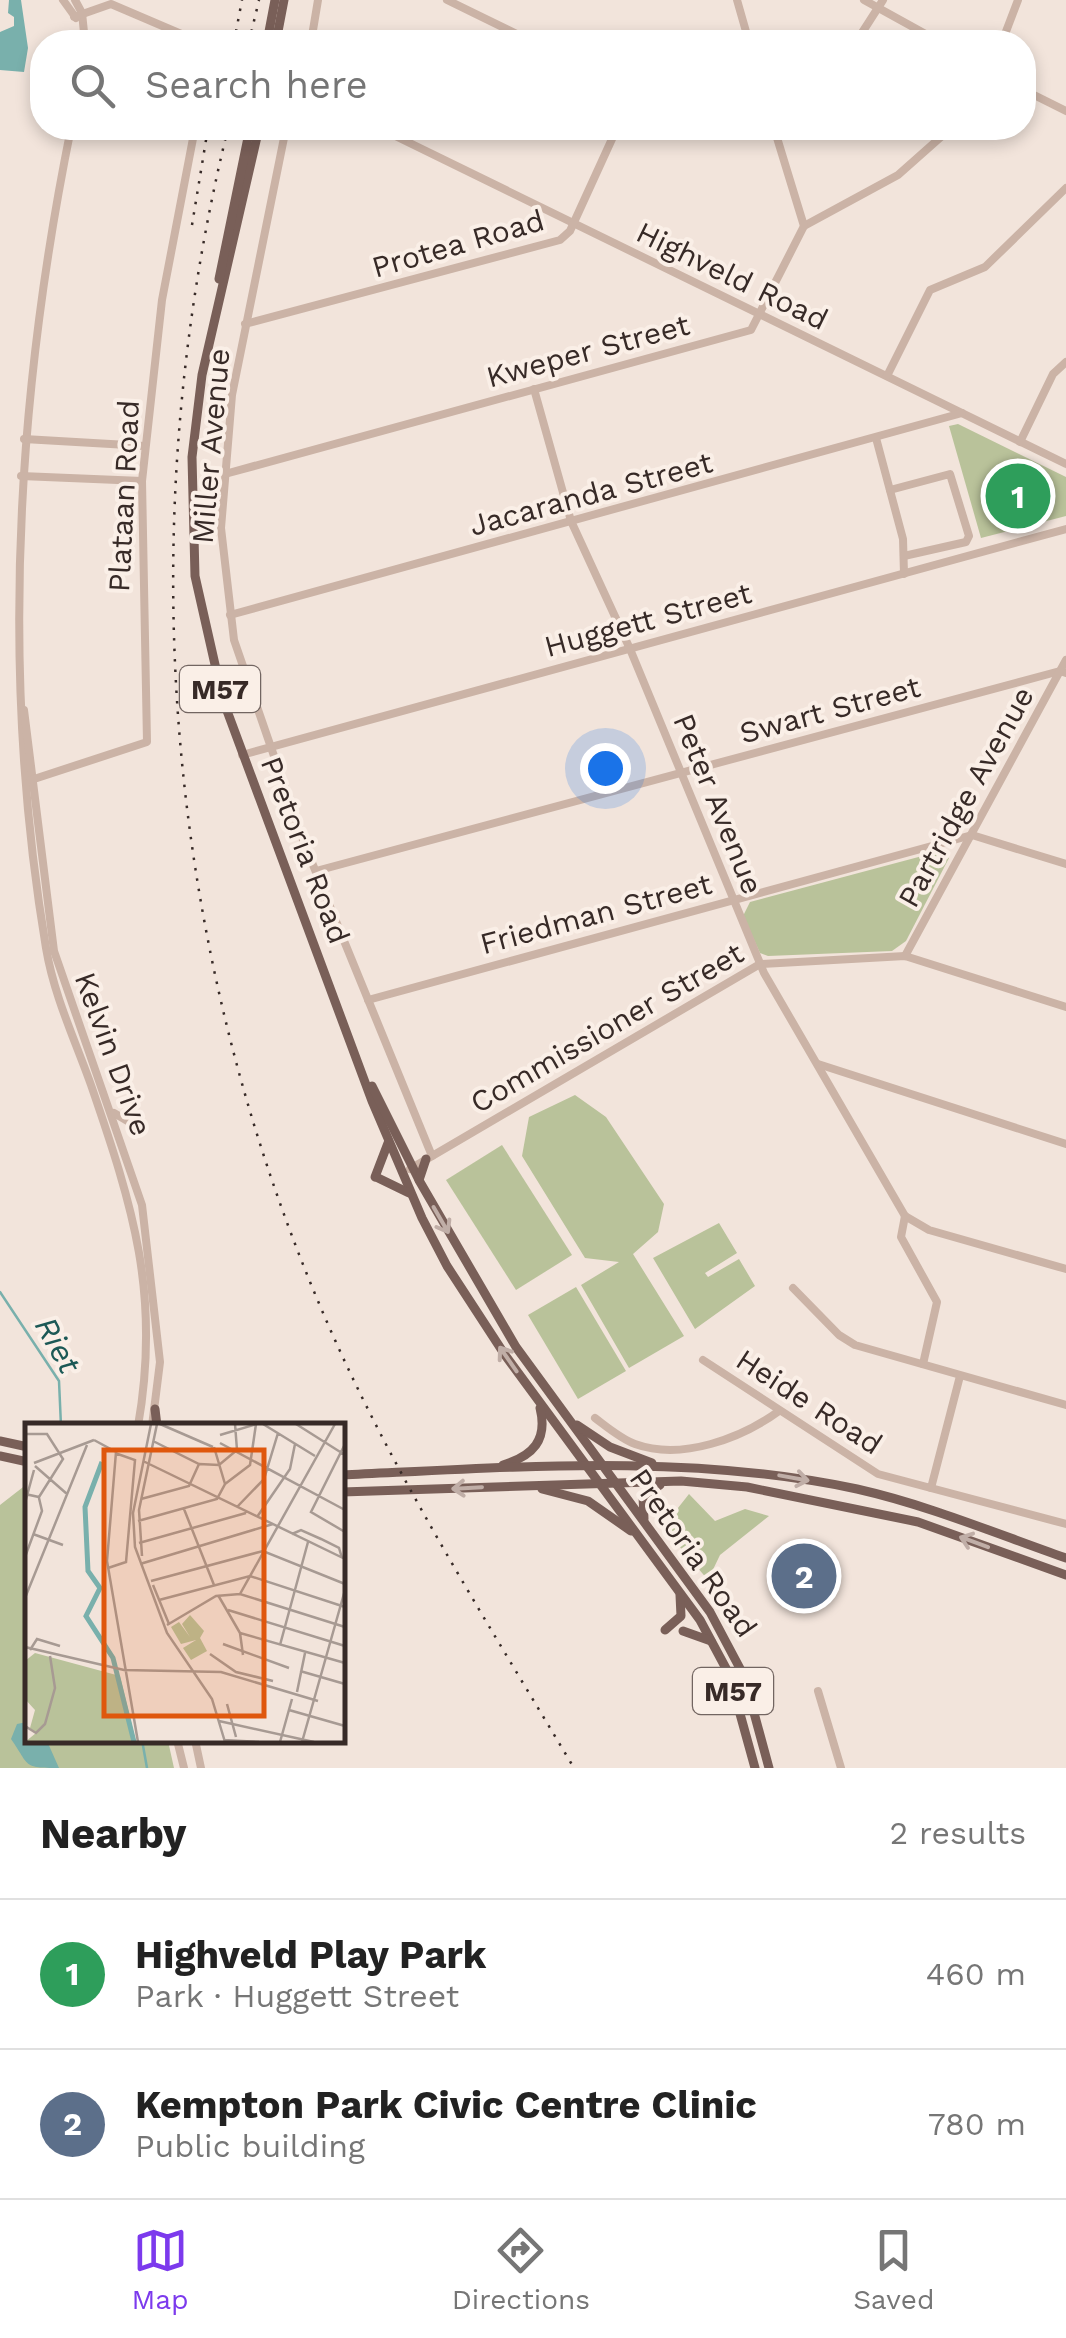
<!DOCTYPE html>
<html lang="en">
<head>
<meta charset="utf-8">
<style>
	:root { --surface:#fff; --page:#f6f6f6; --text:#222; --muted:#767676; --line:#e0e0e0; --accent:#7c3aed }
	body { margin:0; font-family:"Work Sans",sans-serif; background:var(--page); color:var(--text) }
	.you { position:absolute; left:605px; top:768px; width:35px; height:35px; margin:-25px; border:8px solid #fff; border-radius:50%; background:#1a73e8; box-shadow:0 0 0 15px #1a73e833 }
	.badge { display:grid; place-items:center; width:65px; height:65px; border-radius:50%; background:var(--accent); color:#fff; font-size:32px; font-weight:700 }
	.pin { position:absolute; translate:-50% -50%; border:5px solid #fff; box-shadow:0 2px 10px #0006 }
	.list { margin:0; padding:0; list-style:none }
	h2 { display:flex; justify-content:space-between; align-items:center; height:130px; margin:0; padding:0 40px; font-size:42px }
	h2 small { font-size:32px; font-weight:400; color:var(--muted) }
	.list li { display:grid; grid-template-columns:65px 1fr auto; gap:30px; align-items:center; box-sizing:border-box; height:150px; padding:0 40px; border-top:2px solid var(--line) }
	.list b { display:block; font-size:38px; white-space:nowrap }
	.list p { margin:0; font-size:32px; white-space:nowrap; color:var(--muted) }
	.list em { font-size:32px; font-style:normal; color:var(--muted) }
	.icon { flex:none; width:55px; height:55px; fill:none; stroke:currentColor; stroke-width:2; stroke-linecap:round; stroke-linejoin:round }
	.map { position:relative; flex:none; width:1066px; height:1768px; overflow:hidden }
	.search { position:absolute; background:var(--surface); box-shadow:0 5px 15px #0003; left:30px; right:30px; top:30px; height:110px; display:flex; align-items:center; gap:25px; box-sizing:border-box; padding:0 35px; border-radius:40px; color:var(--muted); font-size:38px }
	.sheet { height:430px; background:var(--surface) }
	nav { display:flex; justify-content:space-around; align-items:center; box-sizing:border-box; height:140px; border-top:2px solid var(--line); background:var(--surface); font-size:28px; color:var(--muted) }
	nav a { display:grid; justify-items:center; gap:5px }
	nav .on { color:var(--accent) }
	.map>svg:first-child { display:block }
	.green { fill:#b9c29a }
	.water { fill:#79b0ac }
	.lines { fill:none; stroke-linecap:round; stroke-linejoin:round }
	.stream { stroke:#79b0ac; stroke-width:2.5 }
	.minor { stroke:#cbb3a6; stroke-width:8 }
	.major { stroke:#795f58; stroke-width:9 }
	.rail { stroke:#372a27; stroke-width:2.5; stroke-dasharray:2.5 8; stroke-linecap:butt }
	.oneway { stroke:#c0aea7 }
	.labels { text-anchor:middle; stroke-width:8; stroke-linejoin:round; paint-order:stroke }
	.shield { fill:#faefe7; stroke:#726561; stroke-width:2.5 }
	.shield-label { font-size:28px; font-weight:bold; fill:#372a27 }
	.street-label { font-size:30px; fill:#372a27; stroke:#faefe7 }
	.water-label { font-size:32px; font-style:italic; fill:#1c5956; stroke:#faefe7 }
	.inset-river { fill:none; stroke:#79b0ac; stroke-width:5 }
	.inset-road { fill:none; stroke:#a79a93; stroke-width:2.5 }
	.view { fill:#df570d; fill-opacity:0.15; stroke:#df570d; stroke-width:5 }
	.inset-edge { fill:none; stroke:#372a27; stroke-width:5 }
</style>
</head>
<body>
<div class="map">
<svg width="1066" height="1768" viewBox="0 0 1066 1768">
	<rect width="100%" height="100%" fill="#f2e4db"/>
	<g class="green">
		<path d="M958,424L1066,477V516L981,538L949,426Z"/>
		<path d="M941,851L949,858L906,941L892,951L768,956L760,953L743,916L750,902Z"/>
		<path d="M575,1095L606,1117L664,1204L658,1232L633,1254L684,1336L629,1368L581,1285L619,1262L585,1258L522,1156L529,1117Z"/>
		<path d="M502,1145L572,1255L516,1290L446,1180Z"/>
		<path d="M719,1223L737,1253L705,1273L708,1277L739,1259L755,1286L695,1329L653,1258Z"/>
		<path d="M576,1287L626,1371L578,1399L528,1315Z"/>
		<path d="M27,1484L28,1740L168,1741L174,1768H0V1505Z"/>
		<path d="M689,1494L715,1521L745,1509L769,1516L720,1555L708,1580L663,1527Z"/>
	</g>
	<g class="water">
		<path d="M9,0H21L28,48L24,72L0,70V32L14,26V17L8,13Z"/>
		<path d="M27,1722L28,1740L47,1741L59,1768C22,1768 30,1766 11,1739L17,1724Z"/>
	</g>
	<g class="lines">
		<g class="stream">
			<path d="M0,1292L59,1381L61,1426"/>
			<path d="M142,1740L147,1768"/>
		</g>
		<g class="minor">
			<path d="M63,0L76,18"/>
			<path d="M75,0L82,13L85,42"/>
			<path d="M447,0L533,42"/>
			<path d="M737,0L749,42"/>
			<path d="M864,0L940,42"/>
			<path d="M74,17L111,4L200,42"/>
			<path d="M311,42L318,0"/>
			<path d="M856,42L883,0"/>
			<path d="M1002,42L1018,0"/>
			<path d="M1024,90L1066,111"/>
			<path d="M71,128C16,399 0,674 46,948C54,996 75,1040 91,1085C133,1207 161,1295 138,1426"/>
			<path d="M286,128L232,395L221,528L234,640L304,843L432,1156"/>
			<path d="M379,128L1066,464"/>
			<path d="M804,226L898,175L951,128"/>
			<path d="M245,324L560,240L570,231L617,128"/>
			<path d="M887,376L930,290L985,267L1066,188"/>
			<path d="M534,389L571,521L630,649L764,973L905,1216L929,1230L1066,1269"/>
			<path d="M876,438L903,539L904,574"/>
			<path d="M24,439L145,446"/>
			<path d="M1020,442L1053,374L1066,362"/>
			<path d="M225,474L751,330L804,226L774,128"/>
			<path d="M21,476L142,481"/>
			<path d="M890,490L950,474L969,536L966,542L904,556"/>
			<path d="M230,615L962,413"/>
			<path d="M24,710L54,951L142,1205L160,1362L152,1426"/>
			<path d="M242,755L1066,529"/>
			<path d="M31,780L147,742L142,481L162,300L195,128"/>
			<path d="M316,871L1060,671L1066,673"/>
			<path d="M905,956L1066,660"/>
			<path d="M368,1000L972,835L1066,864"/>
			<path d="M818,1064L1066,1144"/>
			<path d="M114,1113L136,1126"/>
			<path d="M410,1169L760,964L905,956L1066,1007"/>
			<path d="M905,1216L901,1237L937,1302L923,1364"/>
			<path d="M793,1288L839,1335L855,1345L1066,1405"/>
			<path d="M703,1360L878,1474L1066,1524"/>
			<path d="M595,1418C607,1427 621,1439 635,1444C682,1461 742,1438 779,1411"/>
			<path d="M931,1488L960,1376"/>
			<path d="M818,1691L841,1768"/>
			<path d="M177,1740L184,1768"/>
			<path d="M195,1740L201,1768"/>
		</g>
		<g class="major">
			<path d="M267,42L275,0"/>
			<path d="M276,42L284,0"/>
			<path d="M259,128L202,375L192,457L195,576L223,700L372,1101L422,1218L447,1266L505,1355L700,1620L729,1674L755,1768"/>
			<path d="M219,279L250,128"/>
			<path d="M372,1086L420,1182L516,1347L710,1612L744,1676L769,1768"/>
			<path d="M375,1177L388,1143"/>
			<path d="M376,1177L409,1193"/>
			<path d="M419,1180L426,1159"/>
			<path d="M155,1409L157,1426"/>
			<path d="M577,1425L610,1447L652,1463"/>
			<path d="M0,1441L28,1447"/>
			<path d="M0,1456L28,1462"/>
			<path d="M503,1465C533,1456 548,1440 540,1408"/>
			<path d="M342,1475C514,1467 688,1453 857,1489C928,1505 997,1534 1066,1558"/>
			<path d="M542,1489L588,1501L631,1531"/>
			<path d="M342,1492L681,1481L747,1487L918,1522L1066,1575"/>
			<path d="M644,1519L643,1496L660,1485"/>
			<path d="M665,1630L681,1616L680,1595"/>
			<path d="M683,1631L711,1641"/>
		</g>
		<g class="rail">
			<path d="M234,42L242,0"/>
			<path d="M249,42L259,0"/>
			<path d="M228,128C125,547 167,993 355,1383C419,1515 499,1642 574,1768"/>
			<path d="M192,225L208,128"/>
		</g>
	</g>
	<defs><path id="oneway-shaft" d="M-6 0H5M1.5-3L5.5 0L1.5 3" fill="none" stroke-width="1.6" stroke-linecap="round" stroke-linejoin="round" transform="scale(2.5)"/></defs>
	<g class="oneway">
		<use href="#oneway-shaft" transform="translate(441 1220) rotate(60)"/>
		<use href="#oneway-shaft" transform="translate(508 1359) rotate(-125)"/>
		<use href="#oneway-shaft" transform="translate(794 1478) rotate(10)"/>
		<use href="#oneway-shaft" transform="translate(467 1488) rotate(177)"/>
		<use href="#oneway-shaft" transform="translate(974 1542) rotate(-160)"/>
	</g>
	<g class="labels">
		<g class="shield">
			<rect x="180" y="666" width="80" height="46" rx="8"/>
			<rect x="693" y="1668" width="80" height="46" rx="8"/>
		</g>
		<g class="shield-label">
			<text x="220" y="699">M57</text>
			<text x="733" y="1701">M57</text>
		</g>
		<g class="street-label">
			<text transform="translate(458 244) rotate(-16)" y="10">Protea Road</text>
			<text transform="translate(732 276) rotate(26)" y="10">Highveld Road</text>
			<text transform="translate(588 351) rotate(-15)" y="10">Kweper Street</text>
			<text transform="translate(211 446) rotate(-85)" y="10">Miller Avenue</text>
			<text transform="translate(591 494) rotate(-15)" y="10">Jacaranda Street</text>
			<text transform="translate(124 496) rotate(-87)" y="10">Plataan Road</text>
			<text transform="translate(648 620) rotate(-15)" y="10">Huggett Street</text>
			<text transform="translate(830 710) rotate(-15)" y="10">Swart Street</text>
			<text transform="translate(966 797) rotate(-61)" y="10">Partridge Avenue</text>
			<text transform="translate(718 804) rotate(68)" y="10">Peter Avenue</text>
			<text transform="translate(305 850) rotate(69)" y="10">Pretoria Road</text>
			<text transform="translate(596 914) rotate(-15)" y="10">Friedman Street</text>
			<text transform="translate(607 1028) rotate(-30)" y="10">Commissioner Street</text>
			<text transform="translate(113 1054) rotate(70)" y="10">Kelvin Drive</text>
			<text transform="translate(809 1402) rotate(33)" y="10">Heide Road</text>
			<text transform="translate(693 1553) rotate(55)" y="10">Pretoria Road</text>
		</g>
		<g class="water-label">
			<text transform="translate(58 1345) rotate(61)" y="11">Riet</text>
		</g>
	</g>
	<g transform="translate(25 1423)">
		<rect width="320" height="320" fill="#f2e4db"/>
		<path d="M165,192L179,208L175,215L182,228L166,237L158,225L171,217L156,221L146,204L154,199L165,214L157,201ZM10,230L95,253L111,319H0L11,310L5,305L10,287L0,276V238Z" fill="#b9c29a"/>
		<path class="inset-river" d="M77,39L60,84L63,148L75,165L61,193L88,235L109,319"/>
		<path class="inset-road" d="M126,1L108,90L110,124L142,210L187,276L200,319M135,1L188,24M238,1L290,33M271,1L320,32M0,11H22L38,36L14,74L0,71M195,12L232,1M69,17L91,29L82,138L113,319M128,18L174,41L194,42L212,27L210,1M195,20L320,87M320,21L286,89L320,109M118,38L320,136M9,40L69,17M10,43L42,71M200,61L225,42L231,1M116,76L164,63L174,41M0,80L9,47M212,84L239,56L253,10M159,86L189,162M232,94L265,46L270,21M113,98L192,76L200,61L189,24M8,111L38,122M267,111L276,107L296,116L314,125L317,135M114,120L221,90M117,133L114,87L132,1M0,134L17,88L14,75M115,141L248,101M83,145L101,139L110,37L90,30M126,158L238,128L320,161M128,162L144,201M215,171L310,1M193,172L215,210L218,232M0,175L62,22M134,177L225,153L320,184M203,187L320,223M142,202L191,173L215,171L320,204M215,210L320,240M198,221L264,245M255,222L283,119M0,224L99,247L196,249L293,278M5,227L12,216L35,223M185,231L211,249L248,258M275,248L320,261M272,269L280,230M202,281L211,314M264,287L320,303M194,298L289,319M0,303L11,310L20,301L30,265L25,233M199,317L234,319M255,319L267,276M277,319L320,167"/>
		<path class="view" d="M79,27H239V293H79Z"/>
		<rect width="320" height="320" class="inset-edge"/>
	</g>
</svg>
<div class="you"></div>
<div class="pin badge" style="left:1018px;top:496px;background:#2e9e5b">1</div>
<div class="pin badge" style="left:804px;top:1576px;background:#5c6f8a">2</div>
<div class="search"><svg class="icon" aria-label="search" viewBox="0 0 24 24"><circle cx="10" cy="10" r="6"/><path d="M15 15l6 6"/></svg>Search here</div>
</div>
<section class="sheet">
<h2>Nearby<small>2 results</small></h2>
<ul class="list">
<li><span class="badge" style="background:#2e9e5b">1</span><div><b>Highveld Play Park</b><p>Park · Huggett Street</p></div><em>460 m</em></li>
<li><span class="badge" style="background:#5c6f8a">2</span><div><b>Kempton Park Civic Centre Clinic</b><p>Public building</p></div><em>780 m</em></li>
</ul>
</section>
<nav>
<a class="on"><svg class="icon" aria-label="map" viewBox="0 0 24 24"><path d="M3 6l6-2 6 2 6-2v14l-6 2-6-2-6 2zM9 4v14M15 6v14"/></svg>Map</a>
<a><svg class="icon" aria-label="directions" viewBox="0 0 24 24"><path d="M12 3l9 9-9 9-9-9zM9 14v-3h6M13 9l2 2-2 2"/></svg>Directions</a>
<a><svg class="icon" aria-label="saved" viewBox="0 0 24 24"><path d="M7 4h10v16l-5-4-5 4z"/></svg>Saved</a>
</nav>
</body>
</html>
